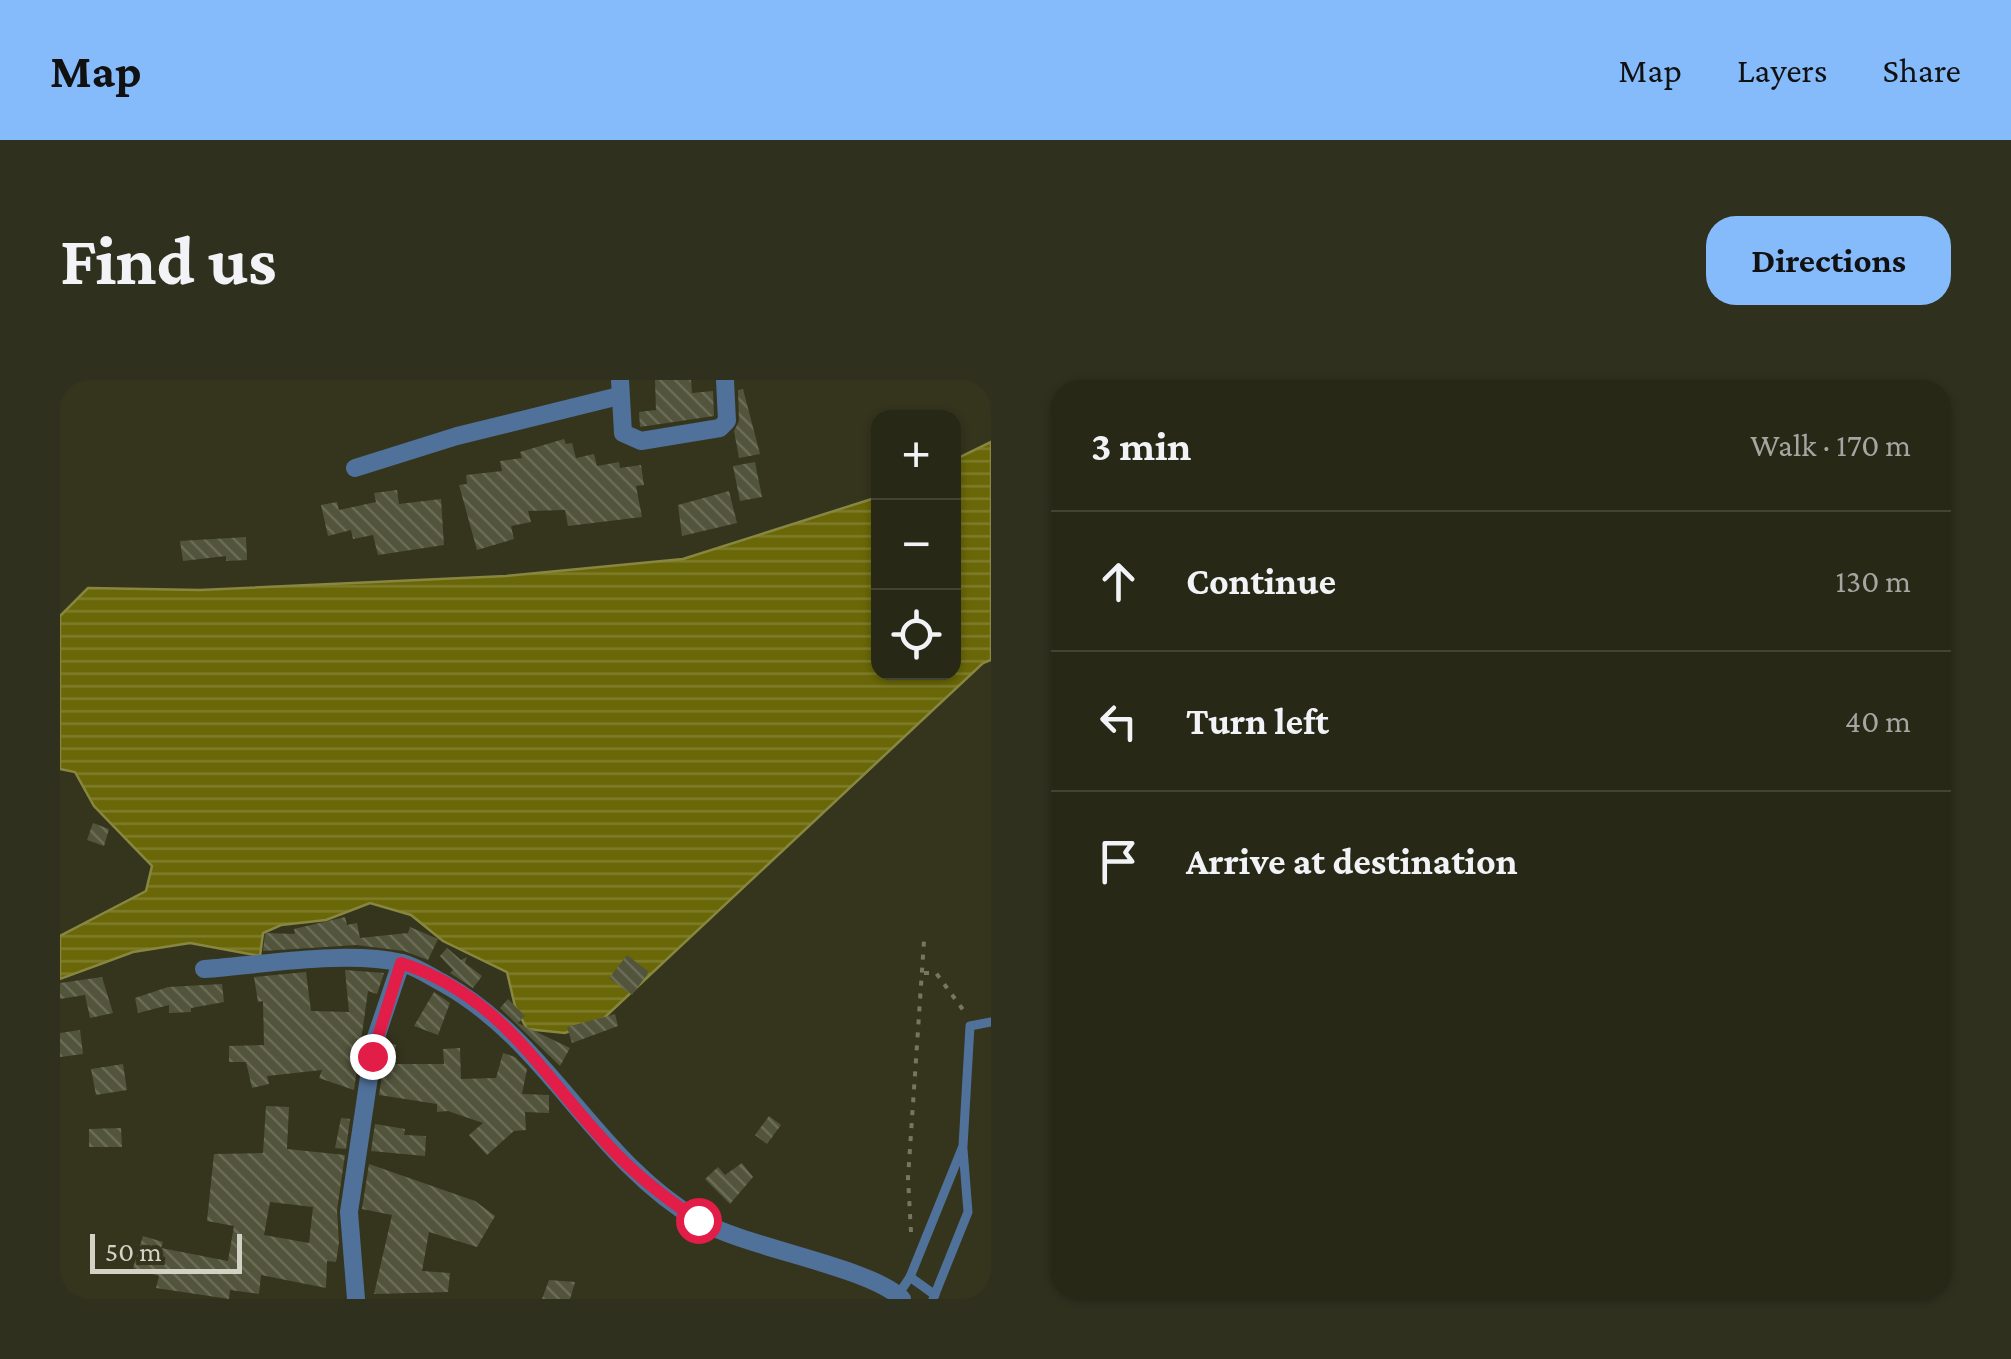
<!DOCTYPE html>
<html lang="en">
<head>
<meta charset="utf-8">
<style>
	:root { --surface:#282816; --page:#30301f; --text:#f1f3f6; --muted:#a5a6a1; --line:#444435; --accent:#86bbfb }
	body { margin:0; font-family:"Crimson Pro",serif; background:var(--page); color:var(--text) }
	.controls { position:absolute; right:30px; top:30px; display:grid; overflow:hidden; border-radius:20px; box-shadow:0 2px 8px #0004 }
	.controls button { width:90px; height:90px; display:grid; place-items:center; padding:0; border:0; border-bottom:2px solid var(--line); background:var(--surface); color:var(--text); font:50px sans-serif }
	.scale { position:absolute; left:30px; bottom:25px; width:152px; box-sizing:border-box; padding-left:10px; border:5px solid #d2d3c5; border-top:0; font-size:28px; line-height:35px; white-space:nowrap; color:#d2d3c5; -webkit-text-stroke:8px #35351e; paint-order:stroke }
	.stop { position:absolute; width:30px; height:30px; margin:-22px; border:8px solid #e11d48; border-radius:50%; background:#fff }
	.stop.end { background:#e11d48; border-color:#fff; box-shadow:0 2px 10px #0008 }
	.list { margin:0; padding:0; list-style:none }
	h2 { display:flex; justify-content:space-between; align-items:center; height:130px; margin:0; padding:0 40px; font-size:42px }
	h2 small { font-size:32px; font-weight:400; color:var(--muted) }
	.list li { display:grid; grid-template-columns:65px 1fr auto; gap:30px; align-items:center; box-sizing:border-box; height:140px; padding:0 40px; border-top:2px solid var(--line) }
	.list b { display:block; font-size:38px; white-space:nowrap }
	.list em { font-size:32px; font-style:normal; color:var(--muted) }
	.icon { flex:none; width:55px; height:55px; fill:none; stroke:currentColor; stroke-width:2; stroke-linecap:round; stroke-linejoin:round }
	.map { position:relative; flex:none; width:931px; height:919px; overflow:hidden; border-radius:30px }
	header { display:flex; align-items:center; gap:60px; box-sizing:border-box; height:140px; padding:0 50px; background:var(--accent); color:#111 }
	header strong { font-size:48px }
	nav { display:flex; gap:55px; margin-inline-start:auto; font-size:35px }
	.intro { display:flex; align-items:center; justify-content:space-between; box-sizing:border-box; height:240px; padding:0 60px }
	h1 { margin:0; font-size:70px }
	.button { padding:25px 45px; border-radius:30px; background:var(--accent); color:#111; font-size:35px; font-weight:700 }
	main { display:flex; gap:60px; padding:0 60px }
	aside { flex:1; background:var(--surface); border-radius:30px; box-shadow:0 2px 8px #0004 }
	.map>svg:first-child { display:block }
	.water { fill:url(#water-rules); stroke:#888740; stroke-width:2.5 }
	.building { fill:url(#building-back-hatch); fill-rule:evenodd }
	.lines { fill:none; stroke-linecap:round; stroke-linejoin:round }
	.path { stroke:#767663; stroke-width:4; stroke-dasharray:5 8; stroke-linecap:butt }
	.lane { stroke:#50719a; stroke-width:9 }
	.street { stroke:#50719a; stroke-width:18 }
	.route { stroke:#e11d48; stroke-width:12 }
</style>
</head>
<body>
<header>
<strong>Map</strong>
<nav><a>Map</a><a>Layers</a><a>Share</a></nav>
</header>
<div class="intro"><h1>Find us</h1><a class="button">Directions</a></div>
<main>
<div class="map">
<svg width="931" height="919" viewBox="0 0 931 919">
	<defs>
		<pattern id="water-rules" width="6" height="5" patternUnits="userSpaceOnUse" patternTransform="scale(2.5)"><rect width="6" height="5" fill="#696707"/><path d="M0 2.5h6" fill="none" stroke="#7e7c2a"/></pattern>
		<pattern id="building-back-hatch" width="6" height="6" patternUnits="userSpaceOnUse" patternTransform="scale(2.5)"><rect width="6" height="6" fill="#53543c"/><path d="M-1 5l2 2M0 0l6 6M5-1l2 2" fill="none" stroke="#6b6c57"/></pattern>
	</defs>
	<rect width="100%" height="100%" fill="#35351e"/>
	<path class="water" d="M931,62V280L923,283L544,638L505,653L467,649L455,626L447,592L383,561L351,535L310,523L266,540L221,545L203,553L200,576L130,563L73,572L0,599V556L86,511L92,486L34,426L15,392L0,389V236L28,208L140,210L446,196L623,179L818,117V292H894V80Z"/>
	<g class="building">
		<path d="M595,0H631L632,13L653,11L654,36L580,47L579,32L596,30Z"/>
		<path d="M683,9L700,74L679,78L674,51L679,41L678,10Z"/>
		<path d="M504,59L506,64L512,63L516,78L534,74L537,86L559,82L560,88L581,85L584,105L576,106L582,137L508,146L505,130L468,131L471,142L451,146L454,159L417,170L399,105L407,104L406,95L442,91L440,81L462,78L460,72Z"/>
		<path d="M695,82L702,117L680,121L673,86Z"/>
		<path d="M337,110L339,124L381,119L384,165L318,175L313,155L293,159L291,150L268,156L261,125L277,122L279,130L316,122L314,113Z"/>
		<path d="M669,111L677,143L622,156L618,125Z"/>
		<path d="M186,157L187,180L166,181V176L123,181L120,161Z"/>
		<path d="M33,443L49,449L44,466L27,460Z"/>
		<path d="M285,537L287,545L297,543L300,558L348,553L350,547L378,559L368,580L344,571L296,565L203,571L205,553L235,554L234,549Z"/>
		<path d="M387,568L401,580L407,577L405,583L422,596L413,608L390,593L393,590L380,576Z"/>
		<path d="M567,575L589,592L572,615L549,598Z"/>
		<path d="M285,590L324,593L317,614L308,611L294,710L259,698L262,690L207,696L209,704L192,708L186,682H169V666L204,665L203,621L198,622L194,597L246,592L251,631L289,632Z"/>
		<path d="M42,597L53,633L30,638L25,615L0,619V603Z"/>
		<path d="M162,604L164,622L131,628V632L109,633V625L78,633L75,618L108,607Z"/>
		<path d="M374,612L390,623L378,655L354,646Z"/>
		<path d="M448,619L465,636L458,643L510,668L500,686L440,628Z"/>
		<path d="M555,634L558,646L512,663L507,647Z"/>
		<path d="M20,650L23,674L0,677V653Z"/>
		<path d="M327,663L336,665L331,684H384L383,669L400,668L401,699L436,698L443,673L455,677L467,689L462,714L489,715V733L465,732L466,750L454,751L427,775L409,755L423,743L388,731L377,732V724L319,715Z"/>
		<path d="M63,684L67,710L36,715L31,689Z"/>
		<path d="M206,726L229,727L227,769L285,775L277,830L279,863L276,882L267,881L266,908L201,895L199,914L170,910L169,919L96,908L99,896L73,888L83,856L103,862L101,868L168,881L174,846L147,841L154,774L203,773ZM210,822L253,827L249,863L204,855Z"/>
		<path d="M709,736L721,745L707,764L695,755Z"/>
		<path d="M281,738L290,739L286,769L275,768Z"/>
		<path d="M315,744L345,749L344,755L366,756L365,776L311,771Z"/>
		<path d="M61,748L62,767H29V749Z"/>
		<path d="M682,783L693,797L670,824L645,799L658,787L665,795Z"/>
		<path d="M309,784L415,821L435,836L417,867L369,852L362,891L390,893L388,912L314,914L332,835L302,829Z"/>
		<path d="M489,900L515,902L510,919H482Z"/>
	</g>
	<g class="lines">
		<g class="path">
			<path d="M864,593H876L904,631"/>
			<path d="M851,852L848,798L864,561"/>
		</g>
		<g class="lane">
			<path d="M850,897L875,915"/>
			<path d="M838,915L850,897L903,766L910,646L931,642"/>
			<path d="M873,919L908,832L903,769"/>
		</g>
		<g class="street">
			<path d="M560,0L563,53L581,61L660,48L667,41L665,0"/>
			<path d="M295,88L397,56L559,16"/>
			<path d="M144,589C203,585 285,570 342,583C357,587 370,596 383,603C488,661 534,779 638,840C689,869 811,887 842,919"/>
			<path d="M296,919L289,832L314,663L341,583"/>
		</g>
	</g>
	<g class="lines">
		<path class="route" d="M312,676L341,583C442,616 480,693 548,765C574,794 605,818 638,840"/>
	</g>
</svg>
<div class="controls">
<button>+</button>
<button>−</button>
<button><svg class="icon" aria-label="locate" viewBox="0 0 24 24"><circle cx="12" cy="12" r="6"/><path d="M12 2v4M12 18v4M2 12h4M18 12h4"/></svg></button>
</div>
<div class="scale">50 m</div>
<div class="stop" style="left:638px;top:840px"></div>
<div class="stop end" style="left:312px;top:676px"></div>
</div>
<aside>
<h2>3 min<small>Walk · 170 m</small></h2>
<ul class="list">
<li><svg class="icon" aria-label="ahead" viewBox="0 0 24 24"><path d="M12 20V5M6 11l6-6 6 6"/></svg><div><b>Continue</b></div><em>130 m</em></li>
<li><svg class="icon" aria-label="left" viewBox="0 0 24 24"><path d="M17 20v-9H6M10 6l-5 5 5 5"/></svg><div><b>Turn left</b></div><em>40 m</em></li>
<li><svg class="icon" aria-label="arrive" viewBox="0 0 24 24"><path d="M6 21V4h12l-3 4 3 4H6"/></svg><div><b>Arrive at destination</b></div></li>
</ul>
</aside>
</main>
</body>
</html>
